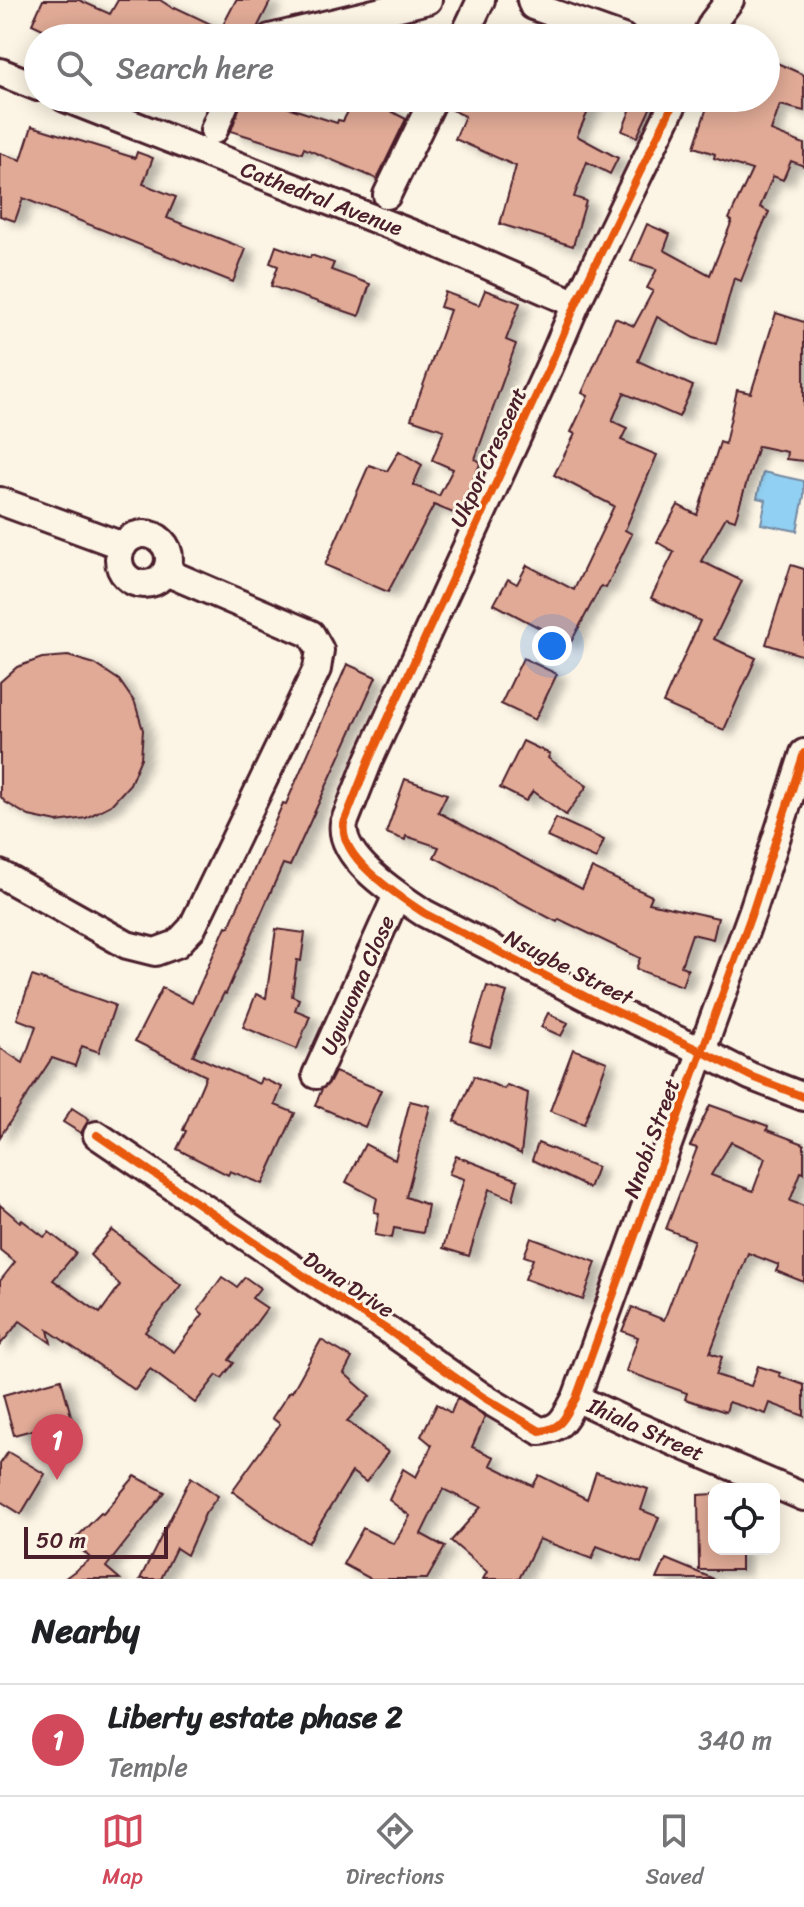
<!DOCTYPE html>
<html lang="en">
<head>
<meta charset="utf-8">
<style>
	:root { --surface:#fff; --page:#f6f6f6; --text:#202124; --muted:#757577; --line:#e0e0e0; --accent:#d1495b }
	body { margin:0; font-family:Sriracha,sans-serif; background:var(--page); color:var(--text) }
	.controls { position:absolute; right:24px; bottom:24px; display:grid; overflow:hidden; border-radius:16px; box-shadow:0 4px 20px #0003 }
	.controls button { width:72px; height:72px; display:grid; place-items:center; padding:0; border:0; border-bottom:2px solid var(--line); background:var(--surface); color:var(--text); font:40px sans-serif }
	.scale { position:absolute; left:24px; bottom:20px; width:144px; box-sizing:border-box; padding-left:8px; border:4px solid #4a1f2b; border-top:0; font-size:22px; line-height:28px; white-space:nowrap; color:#4a1f2b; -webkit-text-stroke:6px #fcf5e5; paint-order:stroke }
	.you { position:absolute; left:552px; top:646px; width:28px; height:28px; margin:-20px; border:6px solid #fff; border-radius:50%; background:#1a73e8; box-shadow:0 0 0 12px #1a73e833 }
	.badge { display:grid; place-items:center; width:52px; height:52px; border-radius:50%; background:var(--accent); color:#fff; font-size:26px; font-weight:700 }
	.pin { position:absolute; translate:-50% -66px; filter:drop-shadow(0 2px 4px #0008) }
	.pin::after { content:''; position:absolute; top:42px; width:28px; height:24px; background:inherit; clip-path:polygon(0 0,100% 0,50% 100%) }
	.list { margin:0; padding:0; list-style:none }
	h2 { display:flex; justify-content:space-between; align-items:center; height:104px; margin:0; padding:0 32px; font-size:34px }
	h2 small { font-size:26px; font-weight:400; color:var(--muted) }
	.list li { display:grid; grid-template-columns:52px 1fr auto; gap:24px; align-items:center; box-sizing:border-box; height:112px; padding:0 32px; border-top:2px solid var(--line) }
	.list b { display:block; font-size:30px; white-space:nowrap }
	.list p { margin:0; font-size:26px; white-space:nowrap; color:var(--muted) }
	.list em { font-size:26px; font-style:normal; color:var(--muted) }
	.icon { flex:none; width:44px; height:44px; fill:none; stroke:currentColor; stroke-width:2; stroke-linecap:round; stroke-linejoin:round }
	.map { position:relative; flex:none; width:804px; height:1579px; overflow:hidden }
	.search { position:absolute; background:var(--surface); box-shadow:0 4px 20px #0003; left:24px; right:24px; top:24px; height:88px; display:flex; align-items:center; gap:20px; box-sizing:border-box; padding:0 28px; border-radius:44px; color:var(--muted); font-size:30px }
	.sheet { height:216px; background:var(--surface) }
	nav { display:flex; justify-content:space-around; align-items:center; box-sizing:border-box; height:112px; border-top:2px solid var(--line); background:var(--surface); font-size:22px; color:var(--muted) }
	nav a { display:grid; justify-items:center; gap:4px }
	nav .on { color:var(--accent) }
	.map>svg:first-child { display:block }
	.water { fill:#91d0f2; stroke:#7589a2; stroke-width:2 }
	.building { fill:#e0aa96; stroke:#4a1f2b; stroke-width:2; fill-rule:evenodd; filter:url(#shadow) }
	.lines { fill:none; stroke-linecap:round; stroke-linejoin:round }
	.minor-casing { stroke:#4a1f2b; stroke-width:32 }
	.minor { stroke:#fcf5e5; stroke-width:26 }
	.cycleway-casing { stroke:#fcf5e5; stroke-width:13 }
	.cycleway { stroke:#e8590c; stroke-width:8 }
	.labels { text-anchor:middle; stroke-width:6; stroke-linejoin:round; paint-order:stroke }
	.street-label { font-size:22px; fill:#4a1f2b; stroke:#fcf5e5 }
</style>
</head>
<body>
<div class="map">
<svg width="804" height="1579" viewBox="0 0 804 1579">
	<defs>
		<filter id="shadow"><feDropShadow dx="9" dy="5" stdDeviation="4" flood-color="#0004"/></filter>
	</defs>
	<rect width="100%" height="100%" fill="#fcf5e5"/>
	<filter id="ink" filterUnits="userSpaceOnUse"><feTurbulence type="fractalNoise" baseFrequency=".0125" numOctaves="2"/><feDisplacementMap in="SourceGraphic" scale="16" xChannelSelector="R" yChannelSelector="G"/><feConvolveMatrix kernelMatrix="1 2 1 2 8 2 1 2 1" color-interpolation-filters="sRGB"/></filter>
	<g filter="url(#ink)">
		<path class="water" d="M763,472L804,481V496L797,531L761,524L766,500L757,498Z"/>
		<g class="building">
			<path d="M43,0H79L110,14L118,0H160L174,9L175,7L221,29L236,0H271L252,38H44L47,31L32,24Z"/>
			<path d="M397,24L431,37L430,38H381L386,27Z"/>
			<path d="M766,58L804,75V111L780,105L771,131L804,144V166L791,161L783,180L773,176L760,207L769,212L757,238H758L741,281L734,278L716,344L694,338L657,317L638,361L693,386L679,417L624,393L612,421L627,428L621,440L657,455L625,530L632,534L606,588L601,586L570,644L494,604L508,579L517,584L527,565L574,590L614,506L554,475L575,434L571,432L588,396L582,393L615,318L634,326L653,291L647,288L657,269L631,261L647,224L670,234L664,250L710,275L732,221L729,219L752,170L714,158L715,154L694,147L710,98H766Z"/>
			<path d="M243,98H272L271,102L337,123L338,120L343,121L355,98H365L406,119L377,179L304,148L302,153L231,131Z"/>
			<path d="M457,98H515L538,109L542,98H594L577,136L618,158L610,174L587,162L574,197L586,201L573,246L500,224L516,166L455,139L465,116L452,110Z"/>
			<path d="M635,98H655L637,137L622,131Z"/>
			<path d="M32,126L135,158L137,152L153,158L143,184L176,197L167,218L246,249L233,282L23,198L15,221L0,216V153L21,160Z"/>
			<path d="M276,246L310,258L311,255L334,263L331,270L370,284L359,316L271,286L278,266L270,263Z"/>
			<path d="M485,290L520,303L506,340L516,344L475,459L481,462L458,515L434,505L388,592L325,565L369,465L387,471L399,451L422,465L413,485L439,496L453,469L432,460L444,430L411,419L450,310L440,307L445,292L479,305Z"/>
			<path d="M776,313L804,322V461L786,459L787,452L758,446L735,520L726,517L701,561L742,581L714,639L756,658L724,730L663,703L700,621L651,598L674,552L657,542L678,505L697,515L720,442L725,444L737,390L751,393Z"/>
			<path d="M791,565L804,569V656L766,644Z"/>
			<path d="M68,656L95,664L119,680L135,703L143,730L141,758L130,784L111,805L86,818L57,822L29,816L5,802L0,796V682L17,667L42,658Z"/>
			<path d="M523,658L557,674L535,720L501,704Z"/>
			<path d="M347,664L376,677L290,866L283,864L226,994L224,993L193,1055L259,1084L261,1078L282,1087L275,1105L295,1113L263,1184L230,1171L228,1175L177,1149L186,1131L183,1130L206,1076L135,1041L162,988L192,1003L226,926L229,927L283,803L286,804Z"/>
			<path d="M523,741L550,754L548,758L587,786L566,815L533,791L526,801L500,788Z"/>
			<path d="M405,779L447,794L438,812L582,889L592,868L652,896L649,903L718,918L713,939L692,934L681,966L688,969L682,986L636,969L640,958L559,919L557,922L434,857L439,847L406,836L405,840L386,833Z"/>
			<path d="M556,818L604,840L596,859L547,837Z"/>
			<path d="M276,929L305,933L301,961L297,960L292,996L299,999L295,1010L310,1016L297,1049L243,1027L256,994L266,998Z"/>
			<path d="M32,976L115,1005L99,1052L82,1046L75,1066L52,1058L0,1137V1048L23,1063L36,1026L17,1019Z"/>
			<path d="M487,986L507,992L490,1047L470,1041Z"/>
			<path d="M548,1013L568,1023L561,1036L541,1027Z"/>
			<path d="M573,1049L607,1062L584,1124L550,1111Z"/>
			<path d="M335,1072L381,1090L365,1127L315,1105L322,1089L330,1082Z"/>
			<path d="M474,1076L504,1089L507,1085L528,1093L521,1154L454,1121Z"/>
			<path d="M410,1101L430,1106L406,1197L428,1205L423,1233L394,1228L392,1238L375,1235L379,1213L374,1212L377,1198L346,1182L365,1144L395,1160Z"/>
			<path d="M710,1105L768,1126L767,1130L804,1144V1173L801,1172L790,1201L804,1206V1282L776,1271L779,1265L748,1253L710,1353L722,1357L716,1375L751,1386L758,1366L780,1373L779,1376L804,1385V1416L770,1403L766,1414L729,1402L726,1412L685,1399L687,1393L626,1371L638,1337L622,1331L632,1307L664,1320L694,1240L666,1229L697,1148L690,1146ZM731,1142L765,1158L753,1191L711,1175Z"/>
			<path d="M72,1108L89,1119L81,1133L63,1122Z"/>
			<path d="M538,1143L597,1167L589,1188L532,1160Z"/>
			<path d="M456,1156L518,1180L513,1199L489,1189L469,1256L443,1248L464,1179L449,1174Z"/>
			<path d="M0,1205L20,1222L22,1220L44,1237L49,1232L76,1253L53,1280L100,1313L120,1285L90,1255L112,1230L181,1285L145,1332L174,1352L203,1314L198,1310L222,1277L237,1287L245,1277L260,1288L252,1298L267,1308L229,1360L234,1363L222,1378L217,1375L195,1403L150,1369L135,1390L48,1330L51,1343L20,1321L0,1345V1281L15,1262L0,1250Z"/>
			<path d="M531,1238L596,1262L583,1300L525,1279L533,1259L524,1256Z"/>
			<path d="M321,1340L352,1358L344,1373L370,1396L347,1421L388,1452L366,1482L352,1472L308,1543L265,1516V1515L232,1491L280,1424L272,1418L290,1391L292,1392Z"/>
			<path d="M61,1379L72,1419L14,1435L3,1395Z"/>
			<path d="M457,1398L485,1417L472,1447L494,1457L490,1465L533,1486L539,1475L587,1499L596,1472L648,1489L641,1510L659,1517L641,1563L597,1546L592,1559L539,1539L519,1579H483L487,1572L451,1541L481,1507L443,1489L421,1534L445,1547L427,1579H371L343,1564L363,1528L394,1544L410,1516L389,1500L403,1469L416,1477L432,1445L421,1436L437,1404L451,1413Z"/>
			<path d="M8,1452L45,1474L21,1514L0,1501V1464Z"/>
			<path d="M135,1476L165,1492L106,1567L120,1579H64L91,1559L73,1541L101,1513L103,1514Z"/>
			<path d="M191,1477L218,1496L205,1514L187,1555L176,1548L161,1579H140Z"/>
			<path d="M714,1494V1549H741V1570H699L698,1495Z"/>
			<path d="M666,1559L714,1579H657Z"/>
		</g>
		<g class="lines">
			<g class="minor-casing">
				<g id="minor">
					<path d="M531,0L533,6L623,38"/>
					<path d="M270,38L428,0"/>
					<path d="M463,38L481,0"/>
					<path d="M705,38L713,22L730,0"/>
					<path d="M0,72L38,87"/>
					<path d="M65,98L441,245L576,304"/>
					<path d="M676,98L576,304L551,363L369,760L344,823C338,858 399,896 424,913L598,1003L701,1051L750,1076L804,1097"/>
					<path d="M214,130L227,98"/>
					<path d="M387,195L434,98"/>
					<path d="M0,501L123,546"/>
					<circle cx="144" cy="559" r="25"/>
					<path d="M0,874L127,945L155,952L177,944L192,928L317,669L320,650L311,634L166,572"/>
					<path d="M316,1075L397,895"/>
					<path d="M97,1135L319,1286L388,1330L483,1397L540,1431C563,1429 565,1416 576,1398L753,910L804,753"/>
					<path d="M576,1398L632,1424L804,1497"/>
				</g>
			</g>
			<use href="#minor" class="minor"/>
			<g class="cycleway-casing">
				<g id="cycleway">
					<path d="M676,98L576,304L551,363L369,760L344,823C338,858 399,896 424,913L598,1003L701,1051L750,1076L804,1097"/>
					<path d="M97,1135L319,1286L388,1330L483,1397L540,1431C563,1429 565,1416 576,1398L753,910L804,753"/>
				</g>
			</g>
			<use href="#cycleway" class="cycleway"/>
		</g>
	</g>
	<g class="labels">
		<g class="street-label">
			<text transform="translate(322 198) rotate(21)" y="8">Cathedral Avenue</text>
			<text transform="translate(488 457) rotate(-65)" y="8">Ukpor Crescent</text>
			<text transform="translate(569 967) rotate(27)" y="8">Nsugbe Street</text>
			<text transform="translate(357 985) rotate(-66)" y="8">Ugwuoma Close</text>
			<text transform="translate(651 1138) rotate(-70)" y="8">Nnobi Street</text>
			<text transform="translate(349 1284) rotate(33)" y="8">Dona Drive</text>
			<text transform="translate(646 1429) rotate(24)" y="8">Ihiala Street</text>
		</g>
	</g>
</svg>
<div class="controls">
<button><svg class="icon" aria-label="locate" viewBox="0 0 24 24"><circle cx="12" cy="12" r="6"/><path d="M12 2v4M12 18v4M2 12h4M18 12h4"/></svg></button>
</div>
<div class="scale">50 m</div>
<div class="you"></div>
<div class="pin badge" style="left:57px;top:1480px">1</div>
<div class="search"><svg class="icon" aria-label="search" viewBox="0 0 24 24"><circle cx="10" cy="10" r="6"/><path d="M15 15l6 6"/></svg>Search here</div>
</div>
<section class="sheet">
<h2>Nearby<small></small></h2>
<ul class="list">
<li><span class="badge">1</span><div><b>Liberty estate phase 2</b><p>Temple</p></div><em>340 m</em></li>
</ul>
</section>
<nav>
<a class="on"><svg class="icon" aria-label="map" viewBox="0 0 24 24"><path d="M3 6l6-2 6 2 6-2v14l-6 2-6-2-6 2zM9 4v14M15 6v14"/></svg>Map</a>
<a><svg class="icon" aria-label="directions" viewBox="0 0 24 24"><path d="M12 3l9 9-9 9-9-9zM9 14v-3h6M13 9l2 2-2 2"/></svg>Directions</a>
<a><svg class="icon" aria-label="saved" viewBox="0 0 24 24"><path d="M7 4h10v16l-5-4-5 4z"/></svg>Saved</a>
</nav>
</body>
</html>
